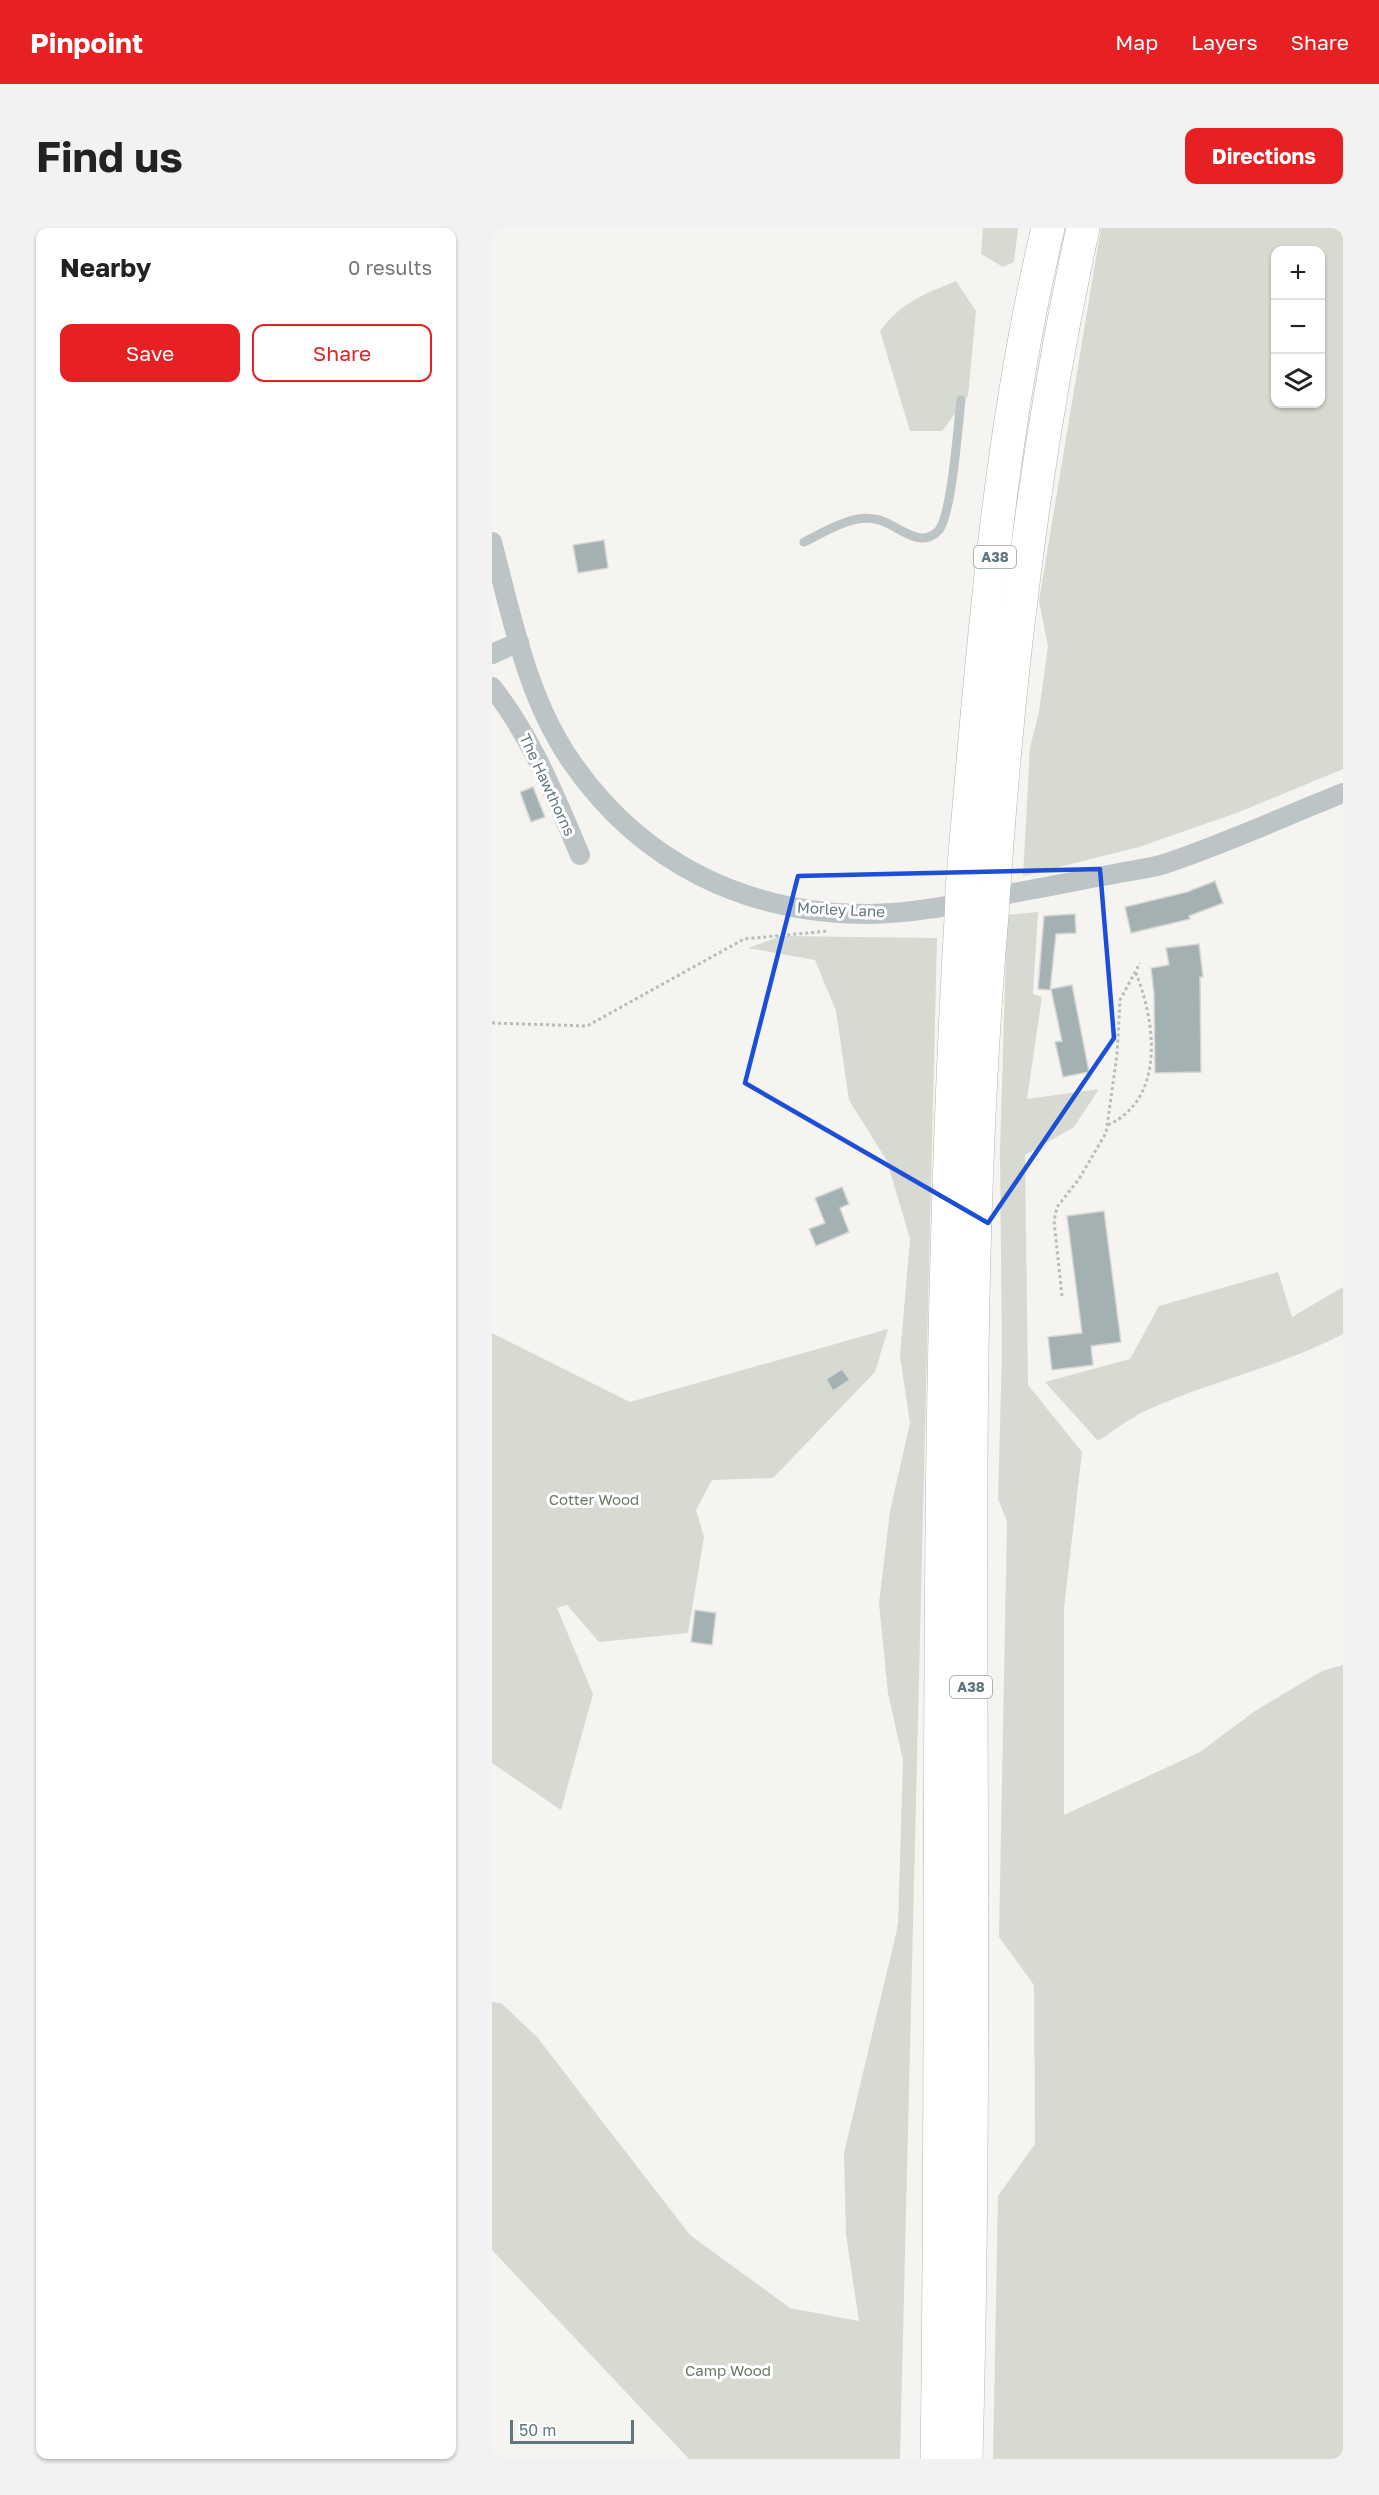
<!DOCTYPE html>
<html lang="en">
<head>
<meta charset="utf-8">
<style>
	:root { --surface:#fff; --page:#f2f2f2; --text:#222; --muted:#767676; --line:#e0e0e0; --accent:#e62023 }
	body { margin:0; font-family:"Golos Text",sans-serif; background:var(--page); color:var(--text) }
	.controls { position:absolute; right:18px; top:18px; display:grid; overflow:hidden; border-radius:12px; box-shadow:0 2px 4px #0004 }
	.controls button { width:54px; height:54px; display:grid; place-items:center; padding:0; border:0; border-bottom:2px solid var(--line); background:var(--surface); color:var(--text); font:30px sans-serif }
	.scale { position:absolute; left:18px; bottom:15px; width:124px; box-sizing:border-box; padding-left:6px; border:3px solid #5f777d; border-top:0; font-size:16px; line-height:21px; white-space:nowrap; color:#5f777d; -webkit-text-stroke:4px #fff; paint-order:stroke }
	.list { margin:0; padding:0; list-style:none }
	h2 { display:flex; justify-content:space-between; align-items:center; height:78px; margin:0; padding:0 24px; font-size:26px }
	h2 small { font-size:20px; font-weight:400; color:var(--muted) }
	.actions { display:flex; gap:12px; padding:18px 24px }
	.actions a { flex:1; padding:14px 0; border:2px solid var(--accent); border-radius:12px; text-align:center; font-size:21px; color:var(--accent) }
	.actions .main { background:var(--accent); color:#fff }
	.icon { flex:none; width:33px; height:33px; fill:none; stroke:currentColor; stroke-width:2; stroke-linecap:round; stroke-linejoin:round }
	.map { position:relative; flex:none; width:851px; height:2231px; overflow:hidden; border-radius:12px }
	header { display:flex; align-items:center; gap:36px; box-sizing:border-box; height:84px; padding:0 30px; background:var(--accent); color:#fff }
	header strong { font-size:28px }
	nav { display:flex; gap:33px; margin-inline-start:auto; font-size:21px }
	.intro { display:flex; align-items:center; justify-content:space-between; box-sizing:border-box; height:144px; padding:0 36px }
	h1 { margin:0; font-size:42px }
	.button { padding:15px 27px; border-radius:12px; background:var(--accent); color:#fff; font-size:21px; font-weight:700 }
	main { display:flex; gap:36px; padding:0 36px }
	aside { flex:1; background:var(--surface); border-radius:12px; box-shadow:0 2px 4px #0004 }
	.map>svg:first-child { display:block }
	.green { fill:#d6dad0; fill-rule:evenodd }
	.building { fill:#a4b1b3; stroke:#d6d6d4; stroke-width:1.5 }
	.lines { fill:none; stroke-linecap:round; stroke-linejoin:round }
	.highway-casing { stroke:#aeb5b7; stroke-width:34 }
	.path { stroke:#b7bcbd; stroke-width:3; stroke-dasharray:3 3; stroke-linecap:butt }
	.lane { stroke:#bdc4c6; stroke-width:9 }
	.street { stroke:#bdc4c6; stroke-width:20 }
	.highway { stroke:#fff; stroke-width:33 }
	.highway-bridge-casing { stroke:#aeb5b7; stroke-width:34; stroke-linecap:butt }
	.highway-bridge { stroke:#fff; stroke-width:33 }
	.marked { fill:none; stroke:#1d4ed8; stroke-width:4.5; stroke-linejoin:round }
	.labels { text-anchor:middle; stroke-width:6; stroke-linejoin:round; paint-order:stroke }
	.shield { fill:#fff; stroke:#8fa0a4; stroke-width:1.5 }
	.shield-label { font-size:14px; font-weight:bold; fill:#5f777d }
	.street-label { font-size:15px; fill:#5f777d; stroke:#fff }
	.park-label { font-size:15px; fill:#6d7a62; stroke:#fff }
</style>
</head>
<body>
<header>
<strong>Pinpoint</strong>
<nav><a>Map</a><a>Layers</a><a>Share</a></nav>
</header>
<div class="intro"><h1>Find us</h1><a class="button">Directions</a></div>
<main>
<aside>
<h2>Nearby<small>0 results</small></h2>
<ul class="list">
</ul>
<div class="actions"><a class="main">Save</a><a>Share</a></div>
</aside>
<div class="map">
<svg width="851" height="2231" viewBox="0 0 851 2231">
	<rect width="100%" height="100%" fill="#f5f4f1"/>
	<g class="green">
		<path d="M491,0H526L522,34L511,39L489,26Z"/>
		<path d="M609,0H851V541L747,584L647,619L531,648L538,519L547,484L556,418L547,373ZM784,22H828V176H784Z"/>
		<path d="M464,53L484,83L476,168L450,203H418L388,103C411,73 431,67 464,53Z"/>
		<path d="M546,684L541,766L550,769L535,871L607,861L582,899L533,927L536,1157L590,1224L572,1380V1587L708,1524L763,1483L830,1443L851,1437V2231H501L506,1968L543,1916L542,1757L507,1709L515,1293L506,1271L510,1125L508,925L515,687Z"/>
		<path d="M289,708L445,710L408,2231H197L0,2022V1774L9,1775L45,1809L198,2007L298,2080L367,2093L354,2007L352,1925L406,1697L411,1532L396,1465L387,1375L398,1283L418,1195L408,1128L418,1011L395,933L357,872L344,783L323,732L256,720Z"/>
		<path d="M786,1044L800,1089L851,1059V1106C788,1139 718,1153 653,1183C637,1191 621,1203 606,1213L553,1154L638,1131L667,1078Z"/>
		<path d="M396,1101L383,1144L281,1250L220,1252L204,1282L212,1309L196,1405L107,1414L75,1377L65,1380L101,1466L69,1582L0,1535V1105L138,1174Z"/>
	</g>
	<g class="building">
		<path d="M112,312L116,340L86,345L81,317Z"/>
		<path d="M41,559L53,589L39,594L28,564Z"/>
		<path d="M723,653L731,675L697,688L698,691L639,705L633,679L695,664Z"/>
		<path d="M583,686L584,705L564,706L558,762L546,761L552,688Z"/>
		<path d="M707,716L711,749H708L709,844L663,845L662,765L659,740L677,737L674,720Z"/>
		<path d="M580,757L597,844L571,849L563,814L570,813L559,761Z"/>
		<path d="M350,959L357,976L348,980L357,1004L324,1018L317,1001L333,995L323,970Z"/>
		<path d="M612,983L629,1114L599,1118L601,1137L560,1142L556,1109L590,1105L575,988Z"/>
		<path d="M350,1141L358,1152L341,1163L334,1151Z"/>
		<path d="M203,1382L224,1385L220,1417L199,1414Z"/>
	</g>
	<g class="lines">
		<g class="highway-casing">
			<g id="highway">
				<path d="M502,657C517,437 544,215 591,0"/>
				<path d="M470,661C489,443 505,214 556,0"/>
				<path d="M445,2231C453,1718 439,1204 469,691"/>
				<path d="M474,2231C481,1975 480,1719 479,1463C478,1204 478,945 500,687"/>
			</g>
		</g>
		<g class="path">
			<path d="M0,795L95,798L252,711L337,703"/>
			<path d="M616,897C675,870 663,791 643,743"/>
			<path d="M570,1068L562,993L565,979L587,951L614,905L625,827L628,772L648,735"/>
		</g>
		<path class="lane" d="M312,314C339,301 367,280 397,296C407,301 419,310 431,310C436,310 443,307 447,302C460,285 466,197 469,172"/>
		<g class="street">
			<path d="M0,314C20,389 35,471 81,536C151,636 255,686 377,686C425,686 474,674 521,665C555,659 588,652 622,646C639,642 658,641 675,635C735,615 793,588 851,565"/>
			<path d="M0,426L27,414"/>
			<path d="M0,459C40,510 63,568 88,627"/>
		</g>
		<use href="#highway" class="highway"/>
		<g class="highway-bridge-casing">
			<g id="highway-bridge">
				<path d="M500,687L502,657"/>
				<path d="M469,691L470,661"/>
			</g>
		</g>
		<use href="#highway-bridge" class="highway-bridge"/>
	</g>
	<path class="marked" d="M608,641L622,810L496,995L253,855L306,648Z"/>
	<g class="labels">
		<g class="shield">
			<rect x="482" y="318" width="42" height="22" rx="4.5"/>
			<rect x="458" y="1448" width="42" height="22" rx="4.5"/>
		</g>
		<g class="shield-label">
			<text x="503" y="334">A38</text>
			<text x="479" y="1464">A38</text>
		</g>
		<g class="street-label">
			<text transform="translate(55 557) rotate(65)" y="5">The Hawthorns</text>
			<text transform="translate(349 682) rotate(3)" y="5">Morley Lane</text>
		</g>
		<g class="park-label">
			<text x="102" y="1277">Cotter Wood</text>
			<text x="236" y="2148">Camp Wood</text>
		</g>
	</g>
</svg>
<div class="controls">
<button>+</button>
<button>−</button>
<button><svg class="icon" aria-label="layers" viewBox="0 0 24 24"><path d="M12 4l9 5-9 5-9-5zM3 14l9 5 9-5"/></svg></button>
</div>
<div class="scale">50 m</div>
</div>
</main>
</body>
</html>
